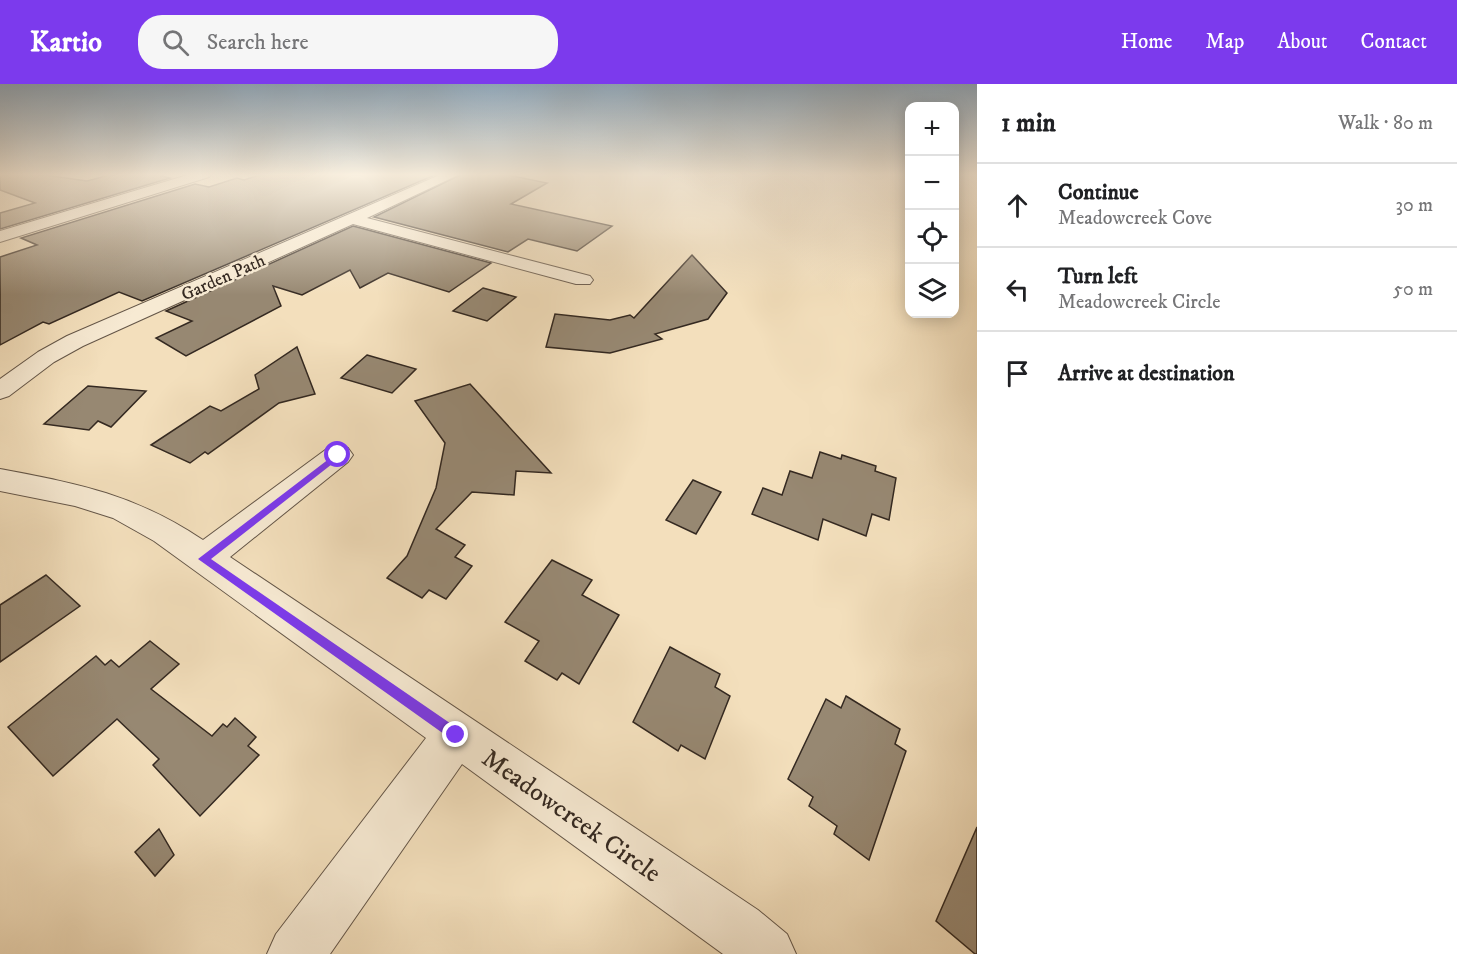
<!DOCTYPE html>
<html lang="en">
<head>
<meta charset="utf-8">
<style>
	:root { --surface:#fff; --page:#f6f6f6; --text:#202124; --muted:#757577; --line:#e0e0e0; --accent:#7c3aed }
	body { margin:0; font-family:"IM FELL DW Pica",serif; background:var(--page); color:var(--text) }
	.controls { position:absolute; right:18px; top:18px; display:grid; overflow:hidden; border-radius:12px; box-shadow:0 3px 15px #0003 }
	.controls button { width:54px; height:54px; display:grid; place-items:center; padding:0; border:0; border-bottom:2px solid var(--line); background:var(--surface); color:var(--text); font:30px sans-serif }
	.stop { position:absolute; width:18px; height:18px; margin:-14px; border:4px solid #7c3aed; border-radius:50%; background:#fff }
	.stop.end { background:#7c3aed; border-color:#fff; box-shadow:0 2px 6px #0008 }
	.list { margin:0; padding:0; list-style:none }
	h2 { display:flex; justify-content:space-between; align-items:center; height:78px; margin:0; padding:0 24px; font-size:26px }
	h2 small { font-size:20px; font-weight:400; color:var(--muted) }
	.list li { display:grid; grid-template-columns:39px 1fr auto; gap:18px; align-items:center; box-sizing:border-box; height:84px; padding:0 24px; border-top:2px solid var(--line) }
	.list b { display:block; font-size:22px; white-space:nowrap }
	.list p { margin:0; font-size:20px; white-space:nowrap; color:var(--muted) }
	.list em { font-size:20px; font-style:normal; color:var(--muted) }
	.icon { flex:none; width:33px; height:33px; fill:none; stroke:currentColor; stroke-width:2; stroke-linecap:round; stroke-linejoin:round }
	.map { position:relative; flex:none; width:977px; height:870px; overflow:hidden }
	header { display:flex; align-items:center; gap:36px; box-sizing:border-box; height:84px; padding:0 30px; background:var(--accent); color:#fff }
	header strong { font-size:28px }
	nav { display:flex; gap:33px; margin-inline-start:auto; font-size:21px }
	.search { width:420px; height:54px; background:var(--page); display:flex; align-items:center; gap:15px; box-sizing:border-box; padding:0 21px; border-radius:24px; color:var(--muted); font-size:22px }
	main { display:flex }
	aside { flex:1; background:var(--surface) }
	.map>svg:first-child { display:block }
	.building { fill:#978872; stroke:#342921; stroke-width:1.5 }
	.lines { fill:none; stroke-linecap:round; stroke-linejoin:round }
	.minor-casing { stroke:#645648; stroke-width:2 }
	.minor { fill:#f7ead3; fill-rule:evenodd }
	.route { fill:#7c3aed }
	.labels { text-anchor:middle; stroke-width:5; stroke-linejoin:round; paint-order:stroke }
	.far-street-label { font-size:18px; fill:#342921; stroke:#f7ead3 }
	.near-street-label { font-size:26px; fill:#342921; stroke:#f7ead3 }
</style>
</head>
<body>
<header>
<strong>Kartio</strong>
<div class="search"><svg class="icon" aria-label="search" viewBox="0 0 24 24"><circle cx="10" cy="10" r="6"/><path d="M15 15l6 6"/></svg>Search here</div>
<nav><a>Home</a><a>Map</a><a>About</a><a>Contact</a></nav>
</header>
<main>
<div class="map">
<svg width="977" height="870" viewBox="0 0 977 870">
	<rect width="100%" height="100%" fill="#f3dfbc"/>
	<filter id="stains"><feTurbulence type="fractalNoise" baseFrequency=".00333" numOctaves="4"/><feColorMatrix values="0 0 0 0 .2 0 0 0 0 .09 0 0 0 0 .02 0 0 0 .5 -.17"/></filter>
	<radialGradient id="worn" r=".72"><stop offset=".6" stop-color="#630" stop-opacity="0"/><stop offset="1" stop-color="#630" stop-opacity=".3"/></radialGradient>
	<g class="building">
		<path d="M0,90H38L87,97L113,90H154L170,94L0,145V129L35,119L0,106Z"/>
		<path d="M262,90H437L142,217L119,208L49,240L43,238L0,261V173L37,161L21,154L195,100L209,103L237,94L244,96Z"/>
		<path d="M462,90H503L547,99L511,120L612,142L577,167L528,155L508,168L374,133Z"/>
		<path d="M353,142L491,179L449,208L388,189L360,204L350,186L302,211L273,202L281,222L186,272L156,254L192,237L166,227Z"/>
		<path d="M692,171L727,209L708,235L655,250L662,255L610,269L546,263L555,230L610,236L630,231L634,234Z"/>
		<path d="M483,204L516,213L487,237L453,227Z"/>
		<path d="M297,263L315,310L279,319L208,370L205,368L190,379L151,361L210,322L221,327L259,305L255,291Z"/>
		<path d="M367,271L416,285L392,309L341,294Z"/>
		<path d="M470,300L551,389L516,387L514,411L472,408L436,445L465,461L455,473L472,482L446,515L429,506L422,514L387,494L407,472L436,404L445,359L415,317Z"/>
		<path d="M88,302L146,307L111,343L98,337L89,346L44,340Z"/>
		<path d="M820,368L841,375L842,371L876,382L875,387L896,394L889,436L872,430L866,452L823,435L818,456L752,430L763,404L782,411L790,387L812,394Z"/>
		<path d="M693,396L721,408L696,450L666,436Z"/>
		<path d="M552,476L592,496L582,511L619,531L579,600L562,589L557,596L525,577L539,557L505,538Z"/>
		<path d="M46,491L80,522L0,578V521Z"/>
		<path d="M150,557L179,580L151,605L212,652L223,640L227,643L235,634L256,653L248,662L259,671L200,732L153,681L159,675L117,635L53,692L8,643L96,572L105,581L111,576L119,583Z"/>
		<path d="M670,563L720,590L715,603L730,612L705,675L681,661L678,667L633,638Z"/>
		<path d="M846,612L900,645L895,660L906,667L869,776L834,750L837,742L809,722L813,713L788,695L826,615L841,624Z"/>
		<path d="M977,743V870H975L936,837Z"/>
		<path d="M159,745L174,771L155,792L135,768Z"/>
	</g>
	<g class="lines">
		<g class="minor-casing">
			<g id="minor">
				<path d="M191,90H211L209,93L0,158V147Z"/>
				<path d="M442,90H460L367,134L590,192L593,196L590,200H576L353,140L83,262L54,278L9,312L0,315V295L38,268L67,252Z"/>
				<path d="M338,361L348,364L353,371L348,378L230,473L758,826L787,850L796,870H723L462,680L330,870H267L276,850L426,654L154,457L113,434L75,422L0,407V385C79,400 134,410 203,456L328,364Z"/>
			</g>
		</g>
		<use href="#minor" class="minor"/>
	</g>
	<linearGradient id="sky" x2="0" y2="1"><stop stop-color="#92acc1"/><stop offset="0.43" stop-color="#faf1e1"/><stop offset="1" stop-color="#faf1e1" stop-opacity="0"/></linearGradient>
	<rect width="977" height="211" fill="url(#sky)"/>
	<path class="route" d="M338,368L341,369V373L211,475L460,646L462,651L460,655L456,657L451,655L198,475Z"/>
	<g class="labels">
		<g class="far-street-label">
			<text transform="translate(223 193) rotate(-24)" y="6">Garden Path</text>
		</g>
		<g class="near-street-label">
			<text transform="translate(572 731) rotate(35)" y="9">Meadowcreek Circle</text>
		</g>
	</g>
	<rect width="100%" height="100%" filter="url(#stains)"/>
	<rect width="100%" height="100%" fill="url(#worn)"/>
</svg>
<div class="controls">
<button>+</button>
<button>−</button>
<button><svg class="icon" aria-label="locate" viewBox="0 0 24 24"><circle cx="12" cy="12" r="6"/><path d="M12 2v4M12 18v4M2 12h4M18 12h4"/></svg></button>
<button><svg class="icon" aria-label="layers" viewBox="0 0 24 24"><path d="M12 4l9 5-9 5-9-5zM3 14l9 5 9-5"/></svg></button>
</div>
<div class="stop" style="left:338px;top:371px"></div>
<div class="stop end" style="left:456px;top:651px"></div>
</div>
<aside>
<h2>1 min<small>Walk · 80 m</small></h2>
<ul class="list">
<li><svg class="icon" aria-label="ahead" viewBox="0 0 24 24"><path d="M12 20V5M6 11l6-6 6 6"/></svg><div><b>Continue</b><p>Meadowcreek Cove</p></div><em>30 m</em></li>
<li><svg class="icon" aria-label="left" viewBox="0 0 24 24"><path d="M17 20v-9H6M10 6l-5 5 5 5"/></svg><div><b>Turn left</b><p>Meadowcreek Circle</p></div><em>50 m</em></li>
<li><svg class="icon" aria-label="arrive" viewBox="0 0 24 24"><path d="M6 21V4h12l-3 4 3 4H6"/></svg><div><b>Arrive at destination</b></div></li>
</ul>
</aside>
</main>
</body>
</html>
